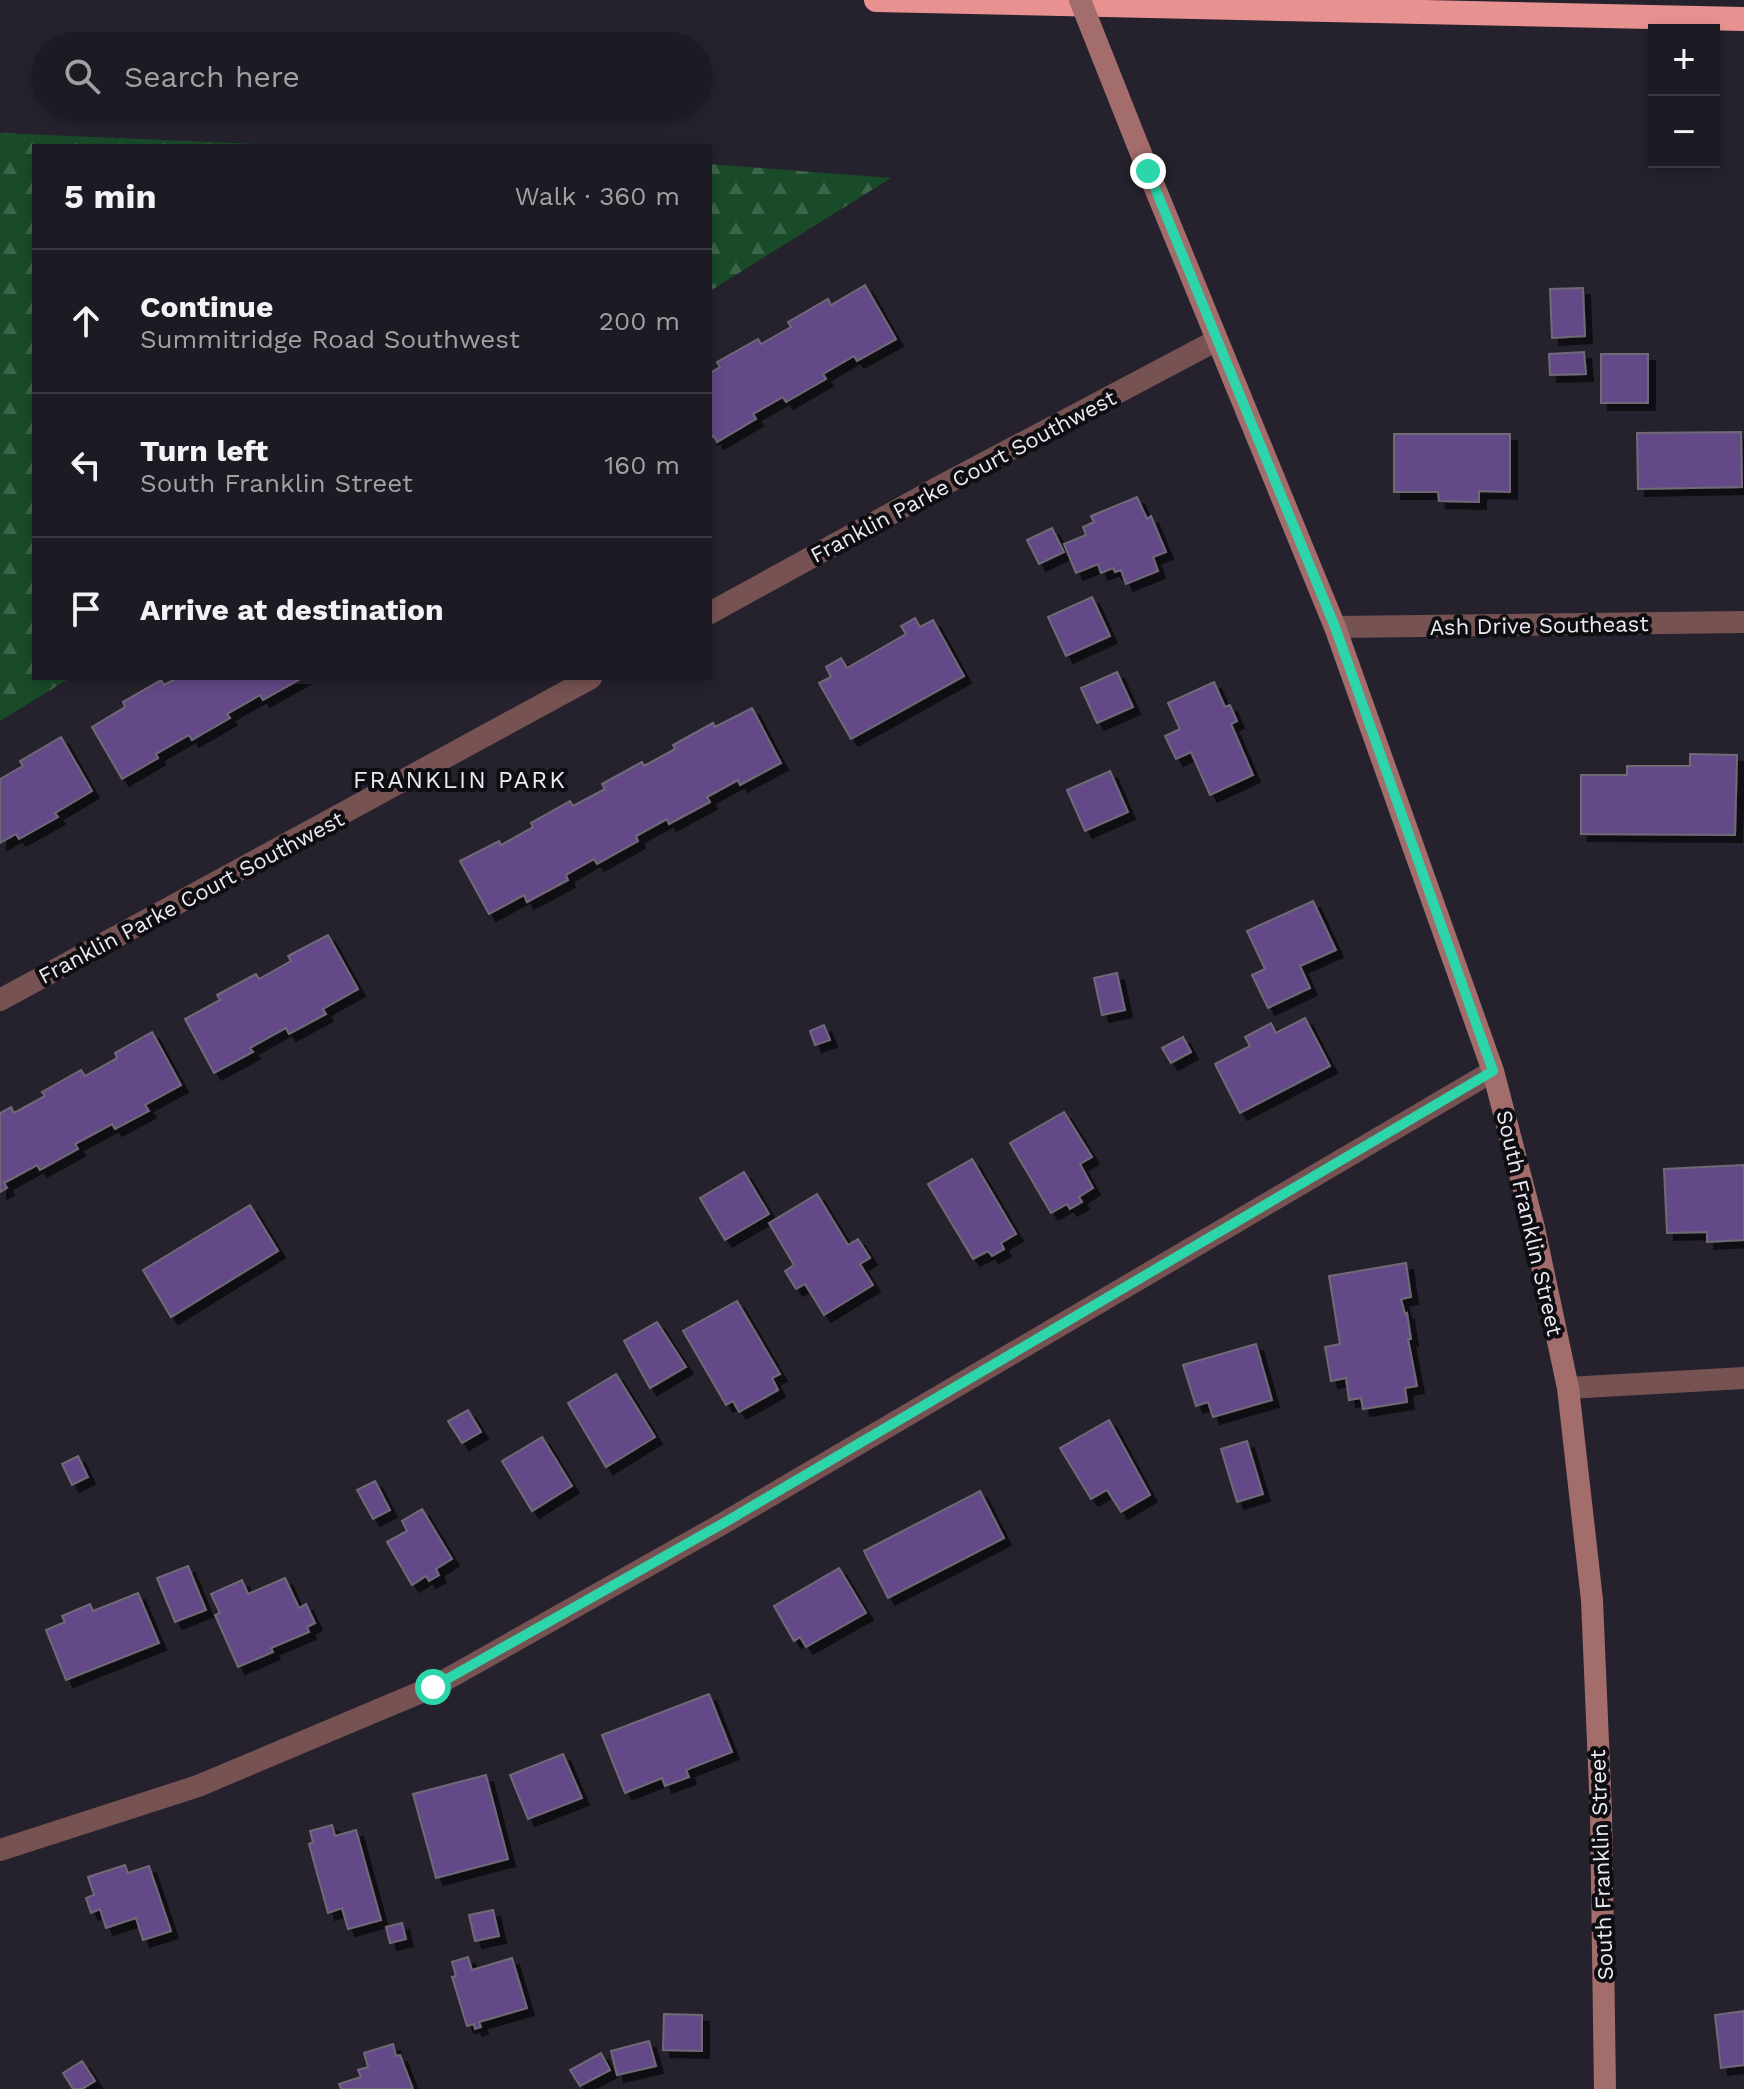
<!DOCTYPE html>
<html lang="en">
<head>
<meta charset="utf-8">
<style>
	:root { --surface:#1c1a22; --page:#29272f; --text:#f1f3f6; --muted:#a0a1a5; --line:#3a3840 }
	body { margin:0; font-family:"Work Sans",sans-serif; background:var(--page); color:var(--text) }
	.controls { position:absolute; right:24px; top:24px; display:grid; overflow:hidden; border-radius:0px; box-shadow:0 4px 12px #0003 }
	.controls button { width:72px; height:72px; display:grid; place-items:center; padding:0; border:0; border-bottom:2px solid var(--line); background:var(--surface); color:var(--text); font:40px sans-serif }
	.stop { position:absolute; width:24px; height:24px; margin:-18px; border:6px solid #2dd5ab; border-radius:50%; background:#fff }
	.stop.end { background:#2dd5ab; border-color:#fff; box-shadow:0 2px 8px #0008 }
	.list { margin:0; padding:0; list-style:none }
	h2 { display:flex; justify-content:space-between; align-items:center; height:104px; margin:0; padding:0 32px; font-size:34px }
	h2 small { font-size:26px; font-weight:400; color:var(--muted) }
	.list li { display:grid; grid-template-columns:52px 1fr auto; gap:24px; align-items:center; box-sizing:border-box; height:144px; padding:0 32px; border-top:2px solid var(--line) }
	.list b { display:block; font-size:30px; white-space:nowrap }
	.list p { margin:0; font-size:26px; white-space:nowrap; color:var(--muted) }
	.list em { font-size:26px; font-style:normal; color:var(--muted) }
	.icon { flex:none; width:44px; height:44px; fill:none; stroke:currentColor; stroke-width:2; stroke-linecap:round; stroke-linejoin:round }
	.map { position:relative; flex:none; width:1744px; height:2089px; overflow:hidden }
	.search { position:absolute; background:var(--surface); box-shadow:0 4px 12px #0003; left:32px; top:32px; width:680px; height:88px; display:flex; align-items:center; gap:20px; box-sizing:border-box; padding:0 28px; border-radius:44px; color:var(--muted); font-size:30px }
	.panel { position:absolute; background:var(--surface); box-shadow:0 4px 12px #0003; left:32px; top:144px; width:680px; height:536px; border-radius:0px }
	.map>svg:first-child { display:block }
	.forest { fill:url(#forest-firs) }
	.building { fill:#634887; stroke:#6f6a77; stroke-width:2; filter:url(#shadow) }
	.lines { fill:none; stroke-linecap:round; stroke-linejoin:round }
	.minor { stroke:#765352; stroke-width:22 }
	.secondary { stroke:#a36d6b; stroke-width:22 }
	.motorway { stroke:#e79290; stroke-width:24 }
	.secondary-bridge { stroke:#a36d6b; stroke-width:22 }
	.route { stroke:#2dd5ab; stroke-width:10 }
	.labels { text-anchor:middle; stroke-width:8; stroke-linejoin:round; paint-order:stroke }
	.street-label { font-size:22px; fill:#edebf2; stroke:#0e0d12 }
	.neighbourhood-label { font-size:24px; letter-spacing:2px; fill:#edebf2; stroke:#0e0d12 }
</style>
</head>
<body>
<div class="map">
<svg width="1744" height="2089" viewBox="0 0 1744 2089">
	<defs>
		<pattern id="forest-firs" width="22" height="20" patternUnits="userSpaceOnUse" patternTransform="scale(2)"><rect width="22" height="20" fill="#194b29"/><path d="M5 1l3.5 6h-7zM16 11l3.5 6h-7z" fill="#3b6548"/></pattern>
		<filter id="shadow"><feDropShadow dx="7" dy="7" stdDeviation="0" flood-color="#0009"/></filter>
	</defs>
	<rect width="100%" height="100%" fill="#26222d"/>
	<g class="forest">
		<path d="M0,133L301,146H34V678H70L0,721Z"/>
		<path d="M710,164L891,178L710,291Z"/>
	</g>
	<g class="building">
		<path d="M865,285L896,339L857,361L854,356L823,374L826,379L786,402L783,397L753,414L756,419L717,442L714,436L710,438V373L720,367L717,362L758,339L761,344L791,327L788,322L828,299L831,305Z"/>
		<path d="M1583,288L1585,336L1552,338L1550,289Z"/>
		<path d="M1584,352L1586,374L1550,375L1549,354Z"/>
		<rect x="1601" y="354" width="47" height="49"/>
		<path d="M1741,432L1742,487L1638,489L1637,433Z"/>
		<path d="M1394,434H1510V492L1479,491V502L1439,501L1438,492H1394Z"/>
		<path d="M1137,497L1147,519L1151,516L1166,552L1153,557L1158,571L1126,584L1121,570L1115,572L1113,568L1101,573L1098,564L1076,573L1064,544L1086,535L1083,527L1094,522L1091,516Z"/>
		<path d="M1052,528L1064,552L1039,564L1027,540Z"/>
		<path d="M1092,597L1110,636L1066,656L1048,617Z"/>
		<path d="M915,618L920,627L933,620L964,676L851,739L819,683L831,677L826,667L841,658L847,668L906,634L901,626Z"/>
		<path d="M1117,672L1133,707L1097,723L1081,688Z"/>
		<path d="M177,678H302L263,700L260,695L227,714L230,718L192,740L189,735L156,754L158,758L122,779L92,727L125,707L123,702L161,680L164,685Z"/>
		<path d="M1214,682L1225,707L1230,705L1237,721L1231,724L1253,775L1210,795L1191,752L1176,759L1165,736L1180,729L1168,703Z"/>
		<path d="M752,708L781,763L740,785L738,780L707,797L710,802L669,824L667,819L636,836L638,841L597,864L594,859L566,875L568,880L527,902L524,895L489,914L460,861L499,841L501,845L533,827L531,823L570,801L573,806L605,789L602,784L642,762L644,766L675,749L673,745L713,723L715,727Z"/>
		<path d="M61,737L92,791L55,813L58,817L19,839L16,834L0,843V779L23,766L20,761Z"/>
		<path d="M1690,754L1737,755L1735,835L1581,834V775H1627V766H1690Z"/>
		<path d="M1110,771L1128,812L1085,831L1067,790Z"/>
		<path d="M1313,901L1336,950L1300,966L1310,988L1268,1008L1252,975L1265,969L1247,931Z"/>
		<path d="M328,935L358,989L323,1009L326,1014L289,1034L286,1028L250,1048L253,1052L214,1073L185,1019L220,1000L217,995L256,974L259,979L291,961L288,956Z"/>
		<path d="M1117,973L1125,1010L1102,1015L1094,978Z"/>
		<path d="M1305,1018L1330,1066L1240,1113L1215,1064L1250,1046L1245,1037L1271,1023L1276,1033Z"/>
		<path d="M824,1025L830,1040L815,1045L810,1031Z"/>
		<path d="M152,1032L181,1085L145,1105L149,1111L115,1129L112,1124L75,1144L78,1149L40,1170L37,1165L4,1183L7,1188L0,1192V1113L11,1107L14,1113L45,1096L42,1092L81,1070L85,1076L117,1058L115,1053Z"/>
		<path d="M1183,1037L1191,1052L1171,1063L1162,1048Z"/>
		<path d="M1064,1112L1092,1157L1080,1164L1093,1188L1079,1197L1082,1202L1070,1209L1067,1204L1051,1213L1010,1143Z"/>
		<path d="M972,1159L1016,1234L1001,1243L1004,1249L992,1256L988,1251L973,1259L928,1184Z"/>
		<path d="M1744,1165V1240L1707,1242V1232L1667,1233L1664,1169Z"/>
		<path d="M744,1172L769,1214L725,1240L700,1198Z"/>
		<path d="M817,1194L848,1245L858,1239L870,1258L860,1264L873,1285L824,1315L805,1284L796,1289L785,1271L794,1265L769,1223Z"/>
		<path d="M250,1205L278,1251L171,1317L143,1270Z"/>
		<path d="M1406,1263L1411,1297L1401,1299L1405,1314L1407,1313L1411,1339H1408L1417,1386L1405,1388L1407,1402L1363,1409L1361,1398L1349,1400L1346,1378L1331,1381L1325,1347L1340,1344L1329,1276Z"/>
		<path d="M737,1301L780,1374L772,1378L778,1390L739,1412L733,1401L726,1405L683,1331Z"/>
		<path d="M657,1322L686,1367L650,1388L624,1341Z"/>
		<path d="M1256,1344L1272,1400L1213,1417L1208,1402L1196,1406L1183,1365Z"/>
		<path d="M616,1374L655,1437L606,1467L568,1403Z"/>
		<path d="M468,1410L481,1432L462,1443L448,1421Z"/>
		<path d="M1109,1420L1150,1495L1121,1512L1107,1490L1091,1499L1060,1448Z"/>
		<path d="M542,1437L572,1486L532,1511L502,1461Z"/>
		<path d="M1247,1441L1263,1494L1237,1502L1221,1449Z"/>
		<path d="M78,1456L88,1477L72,1485L62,1464Z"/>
		<path d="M375,1481L390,1510L373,1519L357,1490Z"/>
		<path d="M980,1491L1004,1538L888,1598L864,1551Z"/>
		<path d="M422,1509L452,1559L436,1569L439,1575L429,1581L426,1576L412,1585L387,1542L407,1531L402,1521Z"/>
		<path d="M188,1566L206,1610L175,1622L157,1578Z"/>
		<path d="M839,1568L866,1613L806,1647L800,1637L794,1641L774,1606Z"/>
		<path d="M285,1578L299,1608L306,1604L315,1623L307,1627L309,1632L271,1648L273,1652L238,1667L215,1615L220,1613L211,1594L242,1580L248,1594Z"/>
		<path d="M138,1593L159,1643L66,1680L46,1630L65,1622L62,1616L90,1604L93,1611Z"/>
		<path d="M709,1694L732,1752L686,1770L689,1777L665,1786L662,1778L625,1793L602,1735Z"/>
		<path d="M563,1754L582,1798L528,1819L510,1775Z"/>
		<path d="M486,1775L508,1859L436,1878L413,1794Z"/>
		<path d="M332,1825L335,1836L356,1830L381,1920L348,1929L342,1908L328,1913L309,1844L313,1842L310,1831Z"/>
		<path d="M125,1865L128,1873L149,1866L171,1931L143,1940L136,1918L106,1928L100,1909L91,1913L86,1898L94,1895L88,1877Z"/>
		<path d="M493,1910L499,1936L475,1941L469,1915Z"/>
		<path d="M402,1923L406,1939L390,1943L386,1927Z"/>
		<path d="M468,1957L472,1970L512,1958L527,2008L479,2022L481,2027L475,2029L474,2024L467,2026L452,1977L456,1976L452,1962Z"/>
		<path d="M1744,2011V2065L1721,2068L1715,2015Z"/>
		<path d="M664,2014L702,2015V2051L663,2050Z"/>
		<path d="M649,2041L656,2066L617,2075L611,2051Z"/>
		<path d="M393,2044L396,2056L400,2055L413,2089H341L339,2084L361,2077L358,2070L368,2067L364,2053Z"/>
		<path d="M601,2053L610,2070L580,2086L570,2070Z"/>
		<path d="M82,2061L95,2081L82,2089H73L63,2073Z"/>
	</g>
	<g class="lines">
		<g class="minor">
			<path d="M710,613L941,486L1217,340"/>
			<path d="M1335,627L1744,622"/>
			<path d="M0,1000L591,678"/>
			<path d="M1568,1388L1744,1378"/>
			<path d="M0,1850L198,1786L433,1687L722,1524L1493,1071"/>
		</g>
		<path class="secondary" d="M1148,171L1335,627L1493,1071L1534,1228L1568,1388L1592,1600L1601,1813L1605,2089"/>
		<path class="motorway" d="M876,0L1744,19"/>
		<path class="secondary-bridge" d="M1080,0L1148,171"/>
	</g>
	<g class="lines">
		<path class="route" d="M433,1687L722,1524L1493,1071L1335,627L1148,171"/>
	</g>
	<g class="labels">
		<g class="street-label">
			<text transform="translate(963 476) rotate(-28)" y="8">Franklin Parke Court Southwest</text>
			<text transform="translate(1539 625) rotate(-1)" y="8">Ash Drive Southeast</text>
			<text transform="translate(191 897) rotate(-28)" y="8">Franklin Parke Court Southwest</text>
			<text transform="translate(1530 1223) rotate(77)" y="8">South Franklin Street</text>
			<text transform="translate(1601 1865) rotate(-92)" y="8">South Franklin Street</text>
		</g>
		<g class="neighbourhood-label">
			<text x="460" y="788">FRANKLIN PARK</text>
		</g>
	</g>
</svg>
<div class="controls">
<button>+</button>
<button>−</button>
</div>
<div class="stop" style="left:433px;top:1687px"></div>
<div class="stop end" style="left:1148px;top:171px"></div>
<div class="search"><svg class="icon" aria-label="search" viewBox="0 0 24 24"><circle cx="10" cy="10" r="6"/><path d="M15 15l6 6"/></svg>Search here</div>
<section class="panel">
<h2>5 min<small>Walk · 360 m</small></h2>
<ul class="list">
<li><svg class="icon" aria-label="ahead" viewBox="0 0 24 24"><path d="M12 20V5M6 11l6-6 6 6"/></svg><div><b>Continue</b><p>Summitridge Road Southwest</p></div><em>200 m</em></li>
<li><svg class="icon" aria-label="left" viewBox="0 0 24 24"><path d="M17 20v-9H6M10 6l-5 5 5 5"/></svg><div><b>Turn left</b><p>South Franklin Street</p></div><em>160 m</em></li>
<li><svg class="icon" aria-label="arrive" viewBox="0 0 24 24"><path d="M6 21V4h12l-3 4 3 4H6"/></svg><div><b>Arrive at destination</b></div></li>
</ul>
</section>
</div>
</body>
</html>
